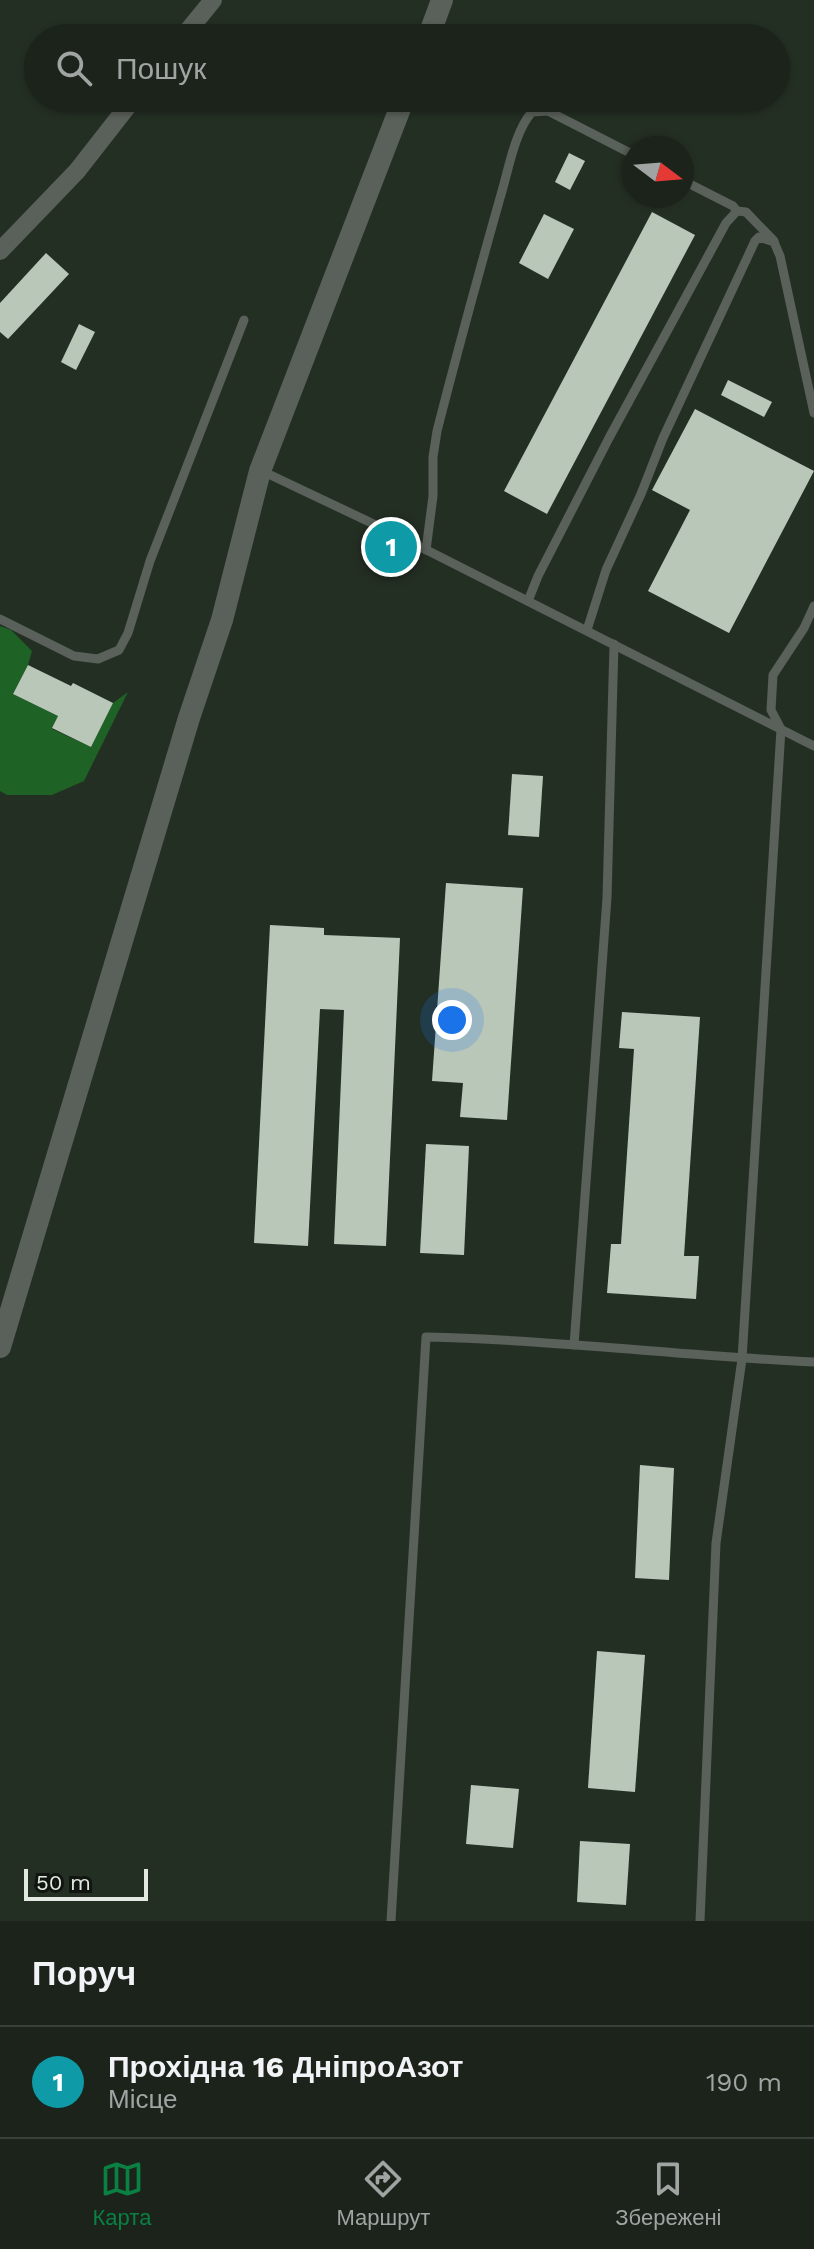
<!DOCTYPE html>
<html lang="uk">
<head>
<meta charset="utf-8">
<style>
	:root { --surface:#1b231b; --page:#282f28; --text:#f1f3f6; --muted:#a0a4a3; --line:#39403a; --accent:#0b8043 }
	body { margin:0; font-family:"Work Sans",sans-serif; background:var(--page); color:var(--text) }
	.compass { position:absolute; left:622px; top:136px; width:72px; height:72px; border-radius:50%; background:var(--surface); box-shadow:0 2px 6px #0004; rotate:106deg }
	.scale { position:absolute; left:24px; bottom:20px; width:124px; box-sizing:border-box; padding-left:8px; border:4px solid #e2e9e2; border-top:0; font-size:22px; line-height:28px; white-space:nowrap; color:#e2e9e2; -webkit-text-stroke:6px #101510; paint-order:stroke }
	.you { position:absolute; left:452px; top:1020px; width:28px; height:28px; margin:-20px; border:6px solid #fff; border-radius:50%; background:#1a73e8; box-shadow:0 0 0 12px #1a73e833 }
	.badge { display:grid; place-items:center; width:52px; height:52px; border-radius:50%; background:var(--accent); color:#fff; font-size:26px; font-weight:700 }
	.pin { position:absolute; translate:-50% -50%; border:4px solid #fff; box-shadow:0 2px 8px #0006 }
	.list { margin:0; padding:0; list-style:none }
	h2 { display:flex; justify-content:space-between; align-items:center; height:104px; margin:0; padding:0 32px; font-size:34px }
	h2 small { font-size:26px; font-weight:400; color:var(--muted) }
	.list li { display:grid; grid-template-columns:52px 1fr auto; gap:24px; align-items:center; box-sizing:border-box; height:112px; padding:0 32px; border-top:2px solid var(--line) }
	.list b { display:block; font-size:30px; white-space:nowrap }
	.list p { margin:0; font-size:26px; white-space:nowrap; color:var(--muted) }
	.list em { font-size:26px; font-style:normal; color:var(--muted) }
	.icon { flex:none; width:44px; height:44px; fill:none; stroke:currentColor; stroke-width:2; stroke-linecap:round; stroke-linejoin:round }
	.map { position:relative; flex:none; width:814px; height:1921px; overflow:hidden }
	.search { position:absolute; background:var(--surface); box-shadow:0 2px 6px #0004; left:24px; right:24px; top:24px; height:88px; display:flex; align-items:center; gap:20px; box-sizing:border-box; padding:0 28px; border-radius:44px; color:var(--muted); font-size:30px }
	.sheet { height:216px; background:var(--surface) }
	nav { display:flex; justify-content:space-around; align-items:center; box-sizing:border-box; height:112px; border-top:2px solid var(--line); background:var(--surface); font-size:22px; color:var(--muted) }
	nav a { display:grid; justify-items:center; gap:4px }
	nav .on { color:var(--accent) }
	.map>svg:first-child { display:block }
	.forest { fill:#1f6226 }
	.building { fill:#b9c7b9 }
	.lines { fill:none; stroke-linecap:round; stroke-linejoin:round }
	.service { stroke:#5a605a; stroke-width:9 }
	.minor { stroke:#5a605a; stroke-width:18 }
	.tertiary { stroke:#5a605a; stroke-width:22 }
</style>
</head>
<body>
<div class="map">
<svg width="814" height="1921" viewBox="0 0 814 1921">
	<rect width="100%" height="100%" fill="#242f24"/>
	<path class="forest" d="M0,626L11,630L32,651L28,665L13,694L58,716L52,729L91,747L113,703L128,692L84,781L52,795H7L0,791Z"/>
	<g class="building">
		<path d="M569,153L585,161L570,190L555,182Z"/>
		<path d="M652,212L695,235L547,514L504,491Z"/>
		<path d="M544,214L574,229L548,279L519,263Z"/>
		<path d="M46,253L69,274L8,339L0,332V303Z"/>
		<path d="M79,324L95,332L76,370L61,362Z"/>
		<path d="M728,380L772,402L764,417L721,395Z"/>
		<path d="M695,409L814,471L729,633L648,591L690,510L652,490Z"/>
		<path d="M28,665L71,686L73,683L113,703L91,747L52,728L58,716L13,694Z"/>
		<path d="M512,774L543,776L539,837L508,835Z"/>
		<path d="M446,883L523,888L507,1120L460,1117L463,1083L432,1081Z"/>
		<path d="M270,925L324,928V935L400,938L386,1246L334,1244L344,1010L320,1009L308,1246L254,1243Z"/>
		<path d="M622,1012L700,1017L684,1256H699L696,1299L607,1293L611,1244H621L634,1049L619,1048Z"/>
		<path d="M426,1144L469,1146L464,1255L420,1253Z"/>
		<path d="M640,1465L674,1468L669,1580L635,1578Z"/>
		<path d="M597,1651L645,1655L635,1792L588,1788Z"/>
		<path d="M471,1785L519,1789L513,1848L466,1844Z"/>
		<path d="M580,1841L630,1844L626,1905L577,1902Z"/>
	</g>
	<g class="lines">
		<g class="service">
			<path d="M682,180L733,206L737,211"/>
			<path d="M262,471L399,536L814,746"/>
			<path d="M426,550L433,496V457L437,431C457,353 478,276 500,198C508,173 514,132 532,112L548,111L634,155"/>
			<path d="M528,601L538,576L609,438L726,223L737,211L746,212L774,241"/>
			<path d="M0,619L74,656L98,659L119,650L128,633L150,561L244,320"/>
			<path d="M587,630L606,570L641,494L663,438L755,241L759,237L774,242L780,256L814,413"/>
			<path d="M574,1345L607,898L614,644"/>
			<path d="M391,1921L426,1337C556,1340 685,1356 814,1362"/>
			<path d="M700,1921L716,1543L742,1359L781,729L771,710L773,675L804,628L814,606"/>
		</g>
		<g class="minor">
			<path d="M182,38L213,0"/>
			<path d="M0,251L77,171L134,98"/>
		</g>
		<g class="tertiary">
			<path d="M428,38L442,0"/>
			<path d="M0,1347L189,718L222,620L260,471L404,98"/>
		</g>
	</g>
</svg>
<svg class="compass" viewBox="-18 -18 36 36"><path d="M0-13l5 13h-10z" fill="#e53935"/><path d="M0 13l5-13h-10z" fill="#a0a4a3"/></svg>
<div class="scale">50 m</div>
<div class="you"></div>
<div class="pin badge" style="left:391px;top:547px;background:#0f9aa8">1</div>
<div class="search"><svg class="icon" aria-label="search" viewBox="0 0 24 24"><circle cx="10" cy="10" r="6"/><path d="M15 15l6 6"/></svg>Пошук</div>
</div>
<section class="sheet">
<h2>Поруч<small></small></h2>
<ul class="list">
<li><span class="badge" style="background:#0f9aa8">1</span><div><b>Прохідна 16 ДніпроАзот</b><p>Місце</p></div><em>190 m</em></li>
</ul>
</section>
<nav>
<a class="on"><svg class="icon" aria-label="map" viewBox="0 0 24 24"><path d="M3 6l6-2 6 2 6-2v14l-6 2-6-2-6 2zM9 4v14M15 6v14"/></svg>Карта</a>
<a><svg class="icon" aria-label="directions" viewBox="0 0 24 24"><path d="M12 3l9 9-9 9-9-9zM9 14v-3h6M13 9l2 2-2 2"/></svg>Маршрут</a>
<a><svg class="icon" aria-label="saved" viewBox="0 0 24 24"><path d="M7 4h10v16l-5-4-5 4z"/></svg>Збережені</a>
</nav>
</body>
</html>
